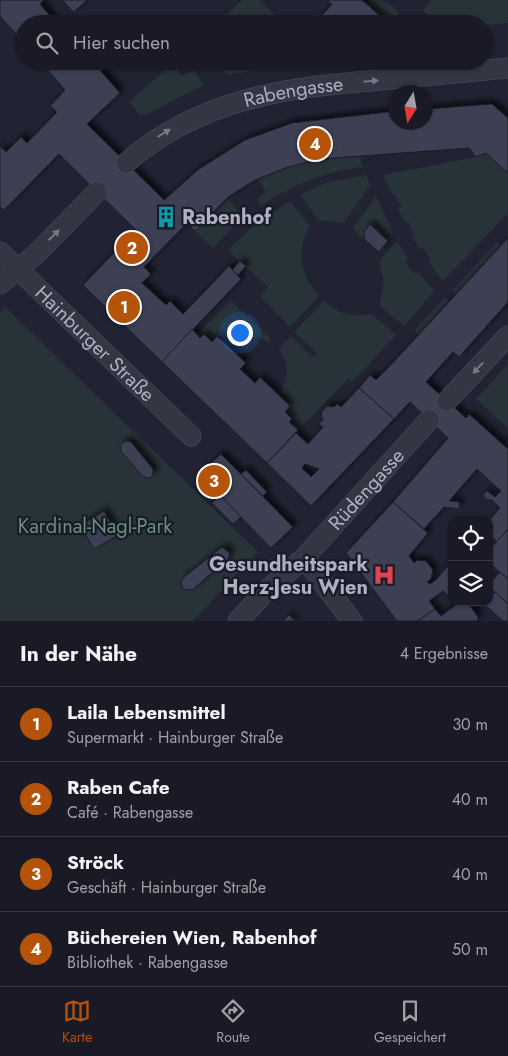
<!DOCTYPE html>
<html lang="de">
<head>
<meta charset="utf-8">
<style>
	:root { --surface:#191a26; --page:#22232e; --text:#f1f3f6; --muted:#9fa1a7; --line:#373843; --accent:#b45309 }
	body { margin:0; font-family:Jost,sans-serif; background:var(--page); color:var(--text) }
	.controls { position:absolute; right:15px; bottom:15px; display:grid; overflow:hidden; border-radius:10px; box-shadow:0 1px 4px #0004 }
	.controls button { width:45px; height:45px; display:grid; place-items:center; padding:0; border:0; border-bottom:1px solid var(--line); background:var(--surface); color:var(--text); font:25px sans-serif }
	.compass { position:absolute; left:388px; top:85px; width:45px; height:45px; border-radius:50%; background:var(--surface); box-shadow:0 1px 4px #0004; rotate:191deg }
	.you { position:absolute; left:239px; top:332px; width:18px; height:18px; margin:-12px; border:4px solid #fff; border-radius:50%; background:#1a73e8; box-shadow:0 0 0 8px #1a73e833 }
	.badge { display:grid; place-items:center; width:32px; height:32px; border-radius:50%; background:var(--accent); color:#fff; font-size:16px; font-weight:700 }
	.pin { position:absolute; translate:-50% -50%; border:2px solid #fff; box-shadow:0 1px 5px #0006 }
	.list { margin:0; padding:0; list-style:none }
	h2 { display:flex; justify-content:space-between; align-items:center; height:65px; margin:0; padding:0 20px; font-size:21px }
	h2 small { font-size:16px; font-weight:400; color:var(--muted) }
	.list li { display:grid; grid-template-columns:32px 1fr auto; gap:15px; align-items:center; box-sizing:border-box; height:75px; padding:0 20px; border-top:1px solid var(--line) }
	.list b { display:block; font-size:19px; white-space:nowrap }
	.list p { margin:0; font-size:16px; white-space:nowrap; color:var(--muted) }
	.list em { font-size:16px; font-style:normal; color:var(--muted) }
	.icon { flex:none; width:28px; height:28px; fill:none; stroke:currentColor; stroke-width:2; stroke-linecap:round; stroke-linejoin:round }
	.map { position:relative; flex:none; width:508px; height:621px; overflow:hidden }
	.search { position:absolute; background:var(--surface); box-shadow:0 1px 4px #0004; left:15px; right:15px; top:15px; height:55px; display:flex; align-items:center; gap:12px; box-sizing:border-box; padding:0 18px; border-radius:28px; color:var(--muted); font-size:19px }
	.sheet { height:365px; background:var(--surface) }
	nav { display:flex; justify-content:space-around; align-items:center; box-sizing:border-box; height:70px; border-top:1px solid var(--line); background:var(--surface); font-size:14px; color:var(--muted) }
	nav a { display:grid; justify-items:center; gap:2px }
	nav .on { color:var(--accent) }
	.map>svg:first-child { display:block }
	.green { fill:#273338 }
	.building { fill:#3d4053; stroke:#1b1d2a; fill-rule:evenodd; filter:url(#shadow) }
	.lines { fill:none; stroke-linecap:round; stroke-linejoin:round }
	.minor-tunnel { stroke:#3d3f4e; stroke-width:20; stroke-dasharray:20 10; stroke-linecap:butt }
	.minor-casing { stroke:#4e505e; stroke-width:21 }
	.minor { stroke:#343643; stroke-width:20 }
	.oneway { fill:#777988 }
	.labels { text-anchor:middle; stroke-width:4.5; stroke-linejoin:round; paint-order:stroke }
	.street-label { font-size:20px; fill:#aeafc0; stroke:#191b28 }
	.poi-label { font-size:20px; font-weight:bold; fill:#aeafc0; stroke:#191b28; text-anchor:start }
	.park-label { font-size:20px; fill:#688e7c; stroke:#191b28 }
</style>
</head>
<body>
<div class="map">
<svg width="508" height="621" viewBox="0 0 508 621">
	<defs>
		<filter id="shadow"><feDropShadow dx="4.5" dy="-4.5" stdDeviation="2.5" flood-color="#0009"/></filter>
	</defs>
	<rect width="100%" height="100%" fill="#212332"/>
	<g class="green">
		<path d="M242,0H259L284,24H217Z"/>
		<path d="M369,0C382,0 394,2 399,16L394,24H389L365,3Z"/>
		<path d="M431,0H508V23C480,27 451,24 424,13L425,7Z"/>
		<path d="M175,61H185L177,69L181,75L194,71L204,85L145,115H140L129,102Z"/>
		<path d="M215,61H305L228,75Z"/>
		<path d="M486,153L508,173V213L443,281L429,263L431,260L424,249H420L412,237L415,235L408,222H405L398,209L401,207L395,194H392L383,175L476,157Z"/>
		<path d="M360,157L363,167C323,172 296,184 261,205L257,199L266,192L258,179L288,167L321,159Z"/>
		<path d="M366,175L370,185L344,223L318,220L300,194L328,182Z"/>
		<path d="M376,196L394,235L388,241L370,225L364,232L365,240L353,228Z"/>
		<path d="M228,197L239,213L246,209L250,214L233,227L213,248L195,231Z"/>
		<path d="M290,201L310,226C295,252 301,275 319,296L290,327L260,296L268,287L228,250L251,228Z"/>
		<path d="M397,241L408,258L405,260L414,274L418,272L434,291L404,326L379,305L384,284L379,261Z"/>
		<path d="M497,242L501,246L456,294L452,291Z"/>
		<path d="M445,297L449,301L418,335L415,330Z"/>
		<path d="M231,301L271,339L268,342C256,334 243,337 233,346L222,336H217L212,342L204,334L200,338L197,334Z"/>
		<path d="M324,301C338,314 354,318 372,314L396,335L352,382L348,379L298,430L289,422L292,419L285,412L290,406L288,404L290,401L280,391C290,377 289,363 279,349L291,336L312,357L317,353L294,332Z"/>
		<path d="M5,307L258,552L193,621H0V313Z"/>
		<path d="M508,364V428L476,399Z"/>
	</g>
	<g class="building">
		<path d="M0,0H44L40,4L57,24H24V43L0,16Z"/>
		<path d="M62,0H87L74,12Z"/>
		<path d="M327,0H362L389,24H314L332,4Z"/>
		<path d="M40,61H92L120,93L87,124L164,200L199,169L245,140L292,123L396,111V122H426V109L492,104L508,118V173L486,153L476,157L469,148L321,159L288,167L255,180L228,197L195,231L187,223L144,267L151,274L142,283L166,305L170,301L183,314L229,266L241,279L162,362L83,285L136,230L59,154L4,210L0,207V146L6,152L21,137L27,143L57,112L50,106L65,90Z"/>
		<path d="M370,224L388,241L379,252L365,240L364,232Z"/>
		<path d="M508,238V302L459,357L453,352L426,382L466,418L469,414L508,449V529L497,542L489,534V521L500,508L493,501L486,499L483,495L487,491L495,497L501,491L477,469L449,501L460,502L459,509L444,507L424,529L393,502L448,438L410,402L394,419L359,388L370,375L376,380L388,368Z"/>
		<path d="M240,261L246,266L238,275L232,270Z"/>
		<path d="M192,329L200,338L204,334L212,342L217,336L246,363L240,369L255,383L260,377L290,406L285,412L292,419L289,422L298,430L267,463L162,362Z"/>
		<path d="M359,388L394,419L311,506L267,463L296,433L308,444L323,427L319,424L323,420L321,413L327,406L334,407L337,404L341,407ZM305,464L319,469L311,477L302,468Z"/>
		<path d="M126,441L131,442L153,469V475L150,478L143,477L121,451L120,445Z"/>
		<path d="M221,454L293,527L271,548L199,474Z"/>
		<path d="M246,470L267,492L263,496L241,474Z"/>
		<path d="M220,495L241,517L233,524L212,503Z"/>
		<path d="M393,502L428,533L409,556L414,563L417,560L426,561L433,570L431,579L427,582L430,584L436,580L452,561V592L449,596L443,591L429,601L435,609L418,621H397L346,553Z"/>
		<path d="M104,511L118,535L94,549L80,526Z"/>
		<path d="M508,529V579L489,563V550Z"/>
		<path d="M222,547L230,553L228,559L192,590L183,589L181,583L183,578Z"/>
		<path d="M500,572L508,579V604L489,587V584Z"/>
		<path d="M495,592L508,604V621H503L484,604L489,602V598Z"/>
		<path d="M456,602H474L470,606L478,617L477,621H418L435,609L441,616L457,604Z"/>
		<path d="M289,615L295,621H283Z"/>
	</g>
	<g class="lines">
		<path class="minor-tunnel" d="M97,192L126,163"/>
		<g class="minor-casing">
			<g id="minor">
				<path id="s1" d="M126,163C200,98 285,88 380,80C422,76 465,72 508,68"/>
				<path id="s2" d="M0,252L191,436"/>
				<path d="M0,284L34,256L97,192"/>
				<path d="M447,401L508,336"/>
				<path d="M304,558L352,621"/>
				<path id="s3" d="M238,621L265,592L304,558L429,420"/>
			</g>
		</g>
		<use href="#minor" class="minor"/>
	</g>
	<defs><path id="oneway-solid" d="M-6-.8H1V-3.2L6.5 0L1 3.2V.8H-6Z" transform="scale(1.25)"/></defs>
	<g class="oneway">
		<use href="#oneway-solid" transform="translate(371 81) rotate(-5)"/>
		<use href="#oneway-solid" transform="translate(164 133) rotate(-32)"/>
		<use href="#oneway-solid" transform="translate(54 235) rotate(-45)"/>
		<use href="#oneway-solid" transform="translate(478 368) rotate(133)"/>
	</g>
	<defs>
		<g id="building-bare" transform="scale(1.725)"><path d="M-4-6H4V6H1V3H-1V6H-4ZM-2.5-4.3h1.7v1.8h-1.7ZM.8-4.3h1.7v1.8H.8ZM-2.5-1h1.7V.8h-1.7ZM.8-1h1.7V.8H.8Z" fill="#0f9aa8" stroke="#191b28" stroke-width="2.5" paint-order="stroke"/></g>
		<g id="hospital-bare" transform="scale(1.725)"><path d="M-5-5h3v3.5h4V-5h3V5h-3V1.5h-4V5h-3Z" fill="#e0444e" stroke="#191b28" stroke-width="2.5" paint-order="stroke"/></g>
	</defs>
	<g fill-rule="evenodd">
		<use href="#building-bare" x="166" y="217"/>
		<use href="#hospital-bare" x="384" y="575"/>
	</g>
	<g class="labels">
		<g class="street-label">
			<text dy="7" stroke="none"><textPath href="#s1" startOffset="185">Rabengasse</textPath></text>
			<text dy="7" stroke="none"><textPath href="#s2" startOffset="132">Hainburger Straße</textPath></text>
			<text dy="7" stroke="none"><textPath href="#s3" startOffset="184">Rüdengasse</textPath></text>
		</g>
		<g class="poi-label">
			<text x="182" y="224">Rabenhof</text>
			<text x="368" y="571" text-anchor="end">Gesundheitspark<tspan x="368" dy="23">Herz-Jesu Wien</tspan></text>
		</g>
		<g class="park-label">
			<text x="95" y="533">Kardinal-Nagl-Park</text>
		</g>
	</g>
</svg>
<div class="controls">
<button><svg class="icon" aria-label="locate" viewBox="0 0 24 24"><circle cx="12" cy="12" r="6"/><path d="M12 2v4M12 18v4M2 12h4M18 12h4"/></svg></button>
<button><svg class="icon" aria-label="layers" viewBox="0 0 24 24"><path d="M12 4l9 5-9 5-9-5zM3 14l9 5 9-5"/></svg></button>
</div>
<svg class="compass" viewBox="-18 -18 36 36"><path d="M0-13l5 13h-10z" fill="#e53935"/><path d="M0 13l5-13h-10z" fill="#9fa1a7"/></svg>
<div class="you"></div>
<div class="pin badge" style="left:124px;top:307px">1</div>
<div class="pin badge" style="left:132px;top:248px">2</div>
<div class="pin badge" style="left:214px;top:481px">3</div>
<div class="pin badge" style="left:315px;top:144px">4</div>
<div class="search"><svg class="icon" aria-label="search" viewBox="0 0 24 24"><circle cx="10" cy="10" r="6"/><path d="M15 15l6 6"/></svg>Hier suchen</div>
</div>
<section class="sheet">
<h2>In der Nähe<small>4 Ergebnisse</small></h2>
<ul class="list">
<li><span class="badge">1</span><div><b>Laila Lebensmittel</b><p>Supermarkt · Hainburger Straße</p></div><em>30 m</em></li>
<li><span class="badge">2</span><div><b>Raben Cafe</b><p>Café · Rabengasse</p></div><em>40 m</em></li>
<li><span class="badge">3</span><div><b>Ströck</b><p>Geschäft · Hainburger Straße</p></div><em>40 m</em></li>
<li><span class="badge">4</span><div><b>Büchereien Wien, Rabenhof</b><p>Bibliothek · Rabengasse</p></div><em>50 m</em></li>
</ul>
</section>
<nav>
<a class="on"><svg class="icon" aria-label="map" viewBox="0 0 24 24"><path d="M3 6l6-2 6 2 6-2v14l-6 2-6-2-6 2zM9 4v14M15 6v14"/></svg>Karte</a>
<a><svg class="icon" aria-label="directions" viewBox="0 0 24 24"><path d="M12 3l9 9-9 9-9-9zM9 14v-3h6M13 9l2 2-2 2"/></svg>Route</a>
<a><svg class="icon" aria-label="saved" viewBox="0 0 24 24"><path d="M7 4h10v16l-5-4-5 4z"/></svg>Gespeichert</a>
</nav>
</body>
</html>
